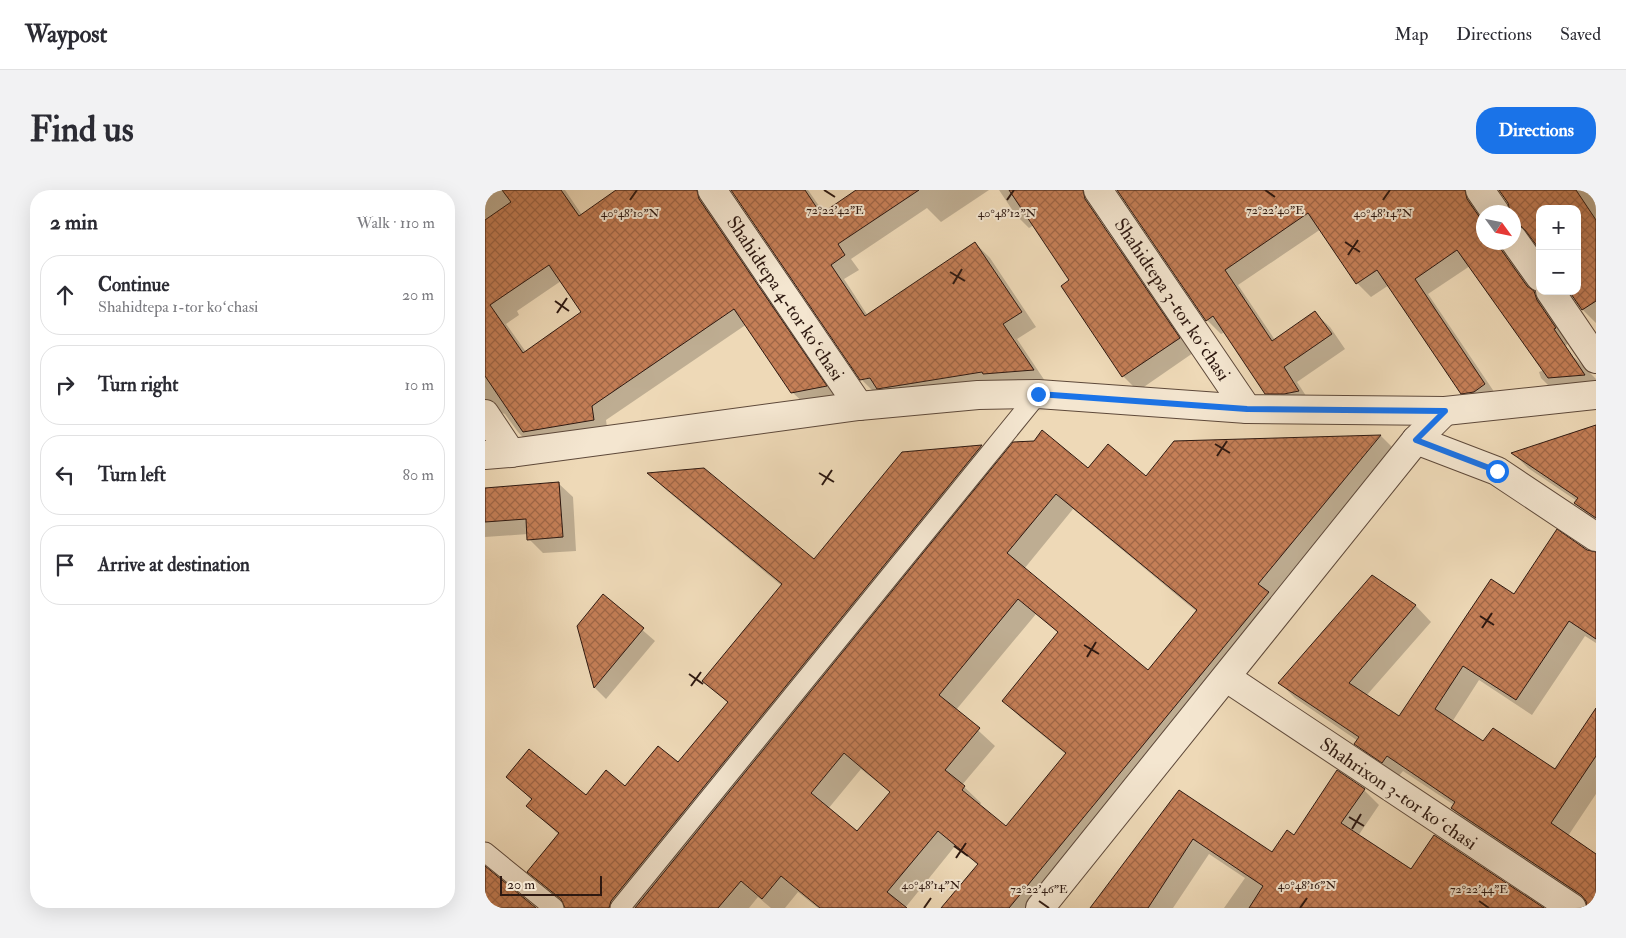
<!DOCTYPE html>
<html lang="en">
<head>
<meta charset="utf-8">
<style>
	:root { --surface:#fff; --page:#f2f2f3; --text:#2b2b33; --muted:#7c7c81; --line:#e1e1e2; --accent:#1a73e8 }
	body { margin:0; font-family:"IM FELL Double Pica",serif; background:var(--page); color:var(--text) }
	.controls { position:absolute; right:15px; top:15px; display:grid; overflow:hidden; border-radius:10px; box-shadow:0 5px 20px #0002 }
	.controls button { width:45px; height:45px; display:grid; place-items:center; padding:0; border:0; border-bottom:1px solid var(--line); background:var(--surface); color:var(--text); font:25px sans-serif }
	.compass { position:absolute; left:991px; top:15px; width:45px; height:45px; border-radius:50%; background:var(--surface); box-shadow:0 5px 20px #0002; rotate:123deg }
	.scale { position:absolute; left:15px; bottom:12px; width:102px; box-sizing:border-box; padding-left:5px; border:2px solid #2e1911; border-top:0; font-size:14px; line-height:18px; white-space:nowrap; color:#2e1911; -webkit-text-stroke:4px #f4e6d0; paint-order:stroke }
	.stop { position:absolute; width:15px; height:15px; margin:-11px; border:4px solid #1a73e8; border-radius:50%; background:#fff }
	.stop.end { background:#1a73e8; border-color:#fff; box-shadow:0 1px 5px #0008 }
	.list { margin:0; padding:0; list-style:none }
	h2 { display:flex; justify-content:space-between; align-items:center; height:65px; margin:0; padding:0 20px; font-size:21px }
	h2 small { font-size:16px; font-weight:400; color:var(--muted) }
	.list li { display:grid; grid-template-columns:32px 1fr auto; gap:15px; align-items:center; box-sizing:border-box; height:80px; margin:0 10px 10px; padding:0 10px; border:1px solid var(--line); border-radius:20px }
	.list b { display:block; font-size:19px; white-space:nowrap }
	.list p { margin:0; font-size:16px; white-space:nowrap; color:var(--muted) }
	.list em { font-size:16px; font-style:normal; color:var(--muted) }
	.icon { flex:none; width:28px; height:28px; fill:none; stroke:currentColor; stroke-width:2; stroke-linecap:round; stroke-linejoin:round }
	.map { position:relative; flex:none; width:1111px; height:718px; overflow:hidden; border-radius:20px }
	header { display:flex; align-items:center; gap:30px; box-sizing:border-box; height:70px; padding:0 25px; background:var(--surface); border-bottom:1px solid var(--line) }
	header strong { font-size:24px }
	nav { display:flex; gap:28px; margin-inline-start:auto; font-size:18px }
	.intro { display:flex; align-items:center; justify-content:space-between; box-sizing:border-box; height:120px; padding:0 30px }
	h1 { margin:0; font-size:35px }
	.button { padding:12px 22px; border-radius:20px; background:var(--accent); color:#fff; font-size:18px; font-weight:700 }
	main { display:flex; gap:30px; padding:0 30px }
	aside { flex:1; background:var(--surface); border-radius:20px; box-shadow:0 5px 20px #0002 }
	.map>svg:first-child { display:block }
	.shadow { fill:#0003; fill-rule:evenodd }
	.building { fill:url(#building-cross-hatch); stroke:#2e1911; fill-rule:evenodd }
	.lines { fill:none; stroke-linecap:round; stroke-linejoin:round }
	.service-casing { stroke:#5e493a; stroke-width:21 }
	.minor-casing { stroke:#5e493a; stroke-width:30 }
	.tertiary-casing { stroke:#5e493a; stroke-width:30 }
	.service { stroke:#f4e6d0; stroke-width:19 }
	.minor { stroke:#f4e6d0; stroke-width:28 }
	.tertiary { stroke:#f4e6d0; stroke-width:28 }
	.route { stroke:#1a73e8; stroke-width:6 }
	.ticks { fill:none; stroke:#2e1911; stroke-width:2 }
	.labels { text-anchor:middle; stroke-width:4; stroke-linejoin:round; paint-order:stroke }
	.street-label { font-size:19px; fill:#2e1911; stroke:#f4e6d0 }
	.ticks-label { font-size:12px; text-anchor:middle; fill:#2e1911; stroke:#f4e6d0; stroke-width:4; stroke-linejoin:round; paint-order:stroke }
</style>
</head>
<body>
<header>
<strong>Waypost</strong>
<nav><a>Map</a><a>Directions</a><a>Saved</a></nav>
</header>
<div class="intro"><h1>Find us</h1><a class="button">Directions</a></div>
<main>
<aside>
<h2>2 min<small>Walk · 110 m</small></h2>
<ul class="list">
<li><svg class="icon" aria-label="ahead" viewBox="0 0 24 24"><path d="M12 20V5M6 11l6-6 6 6"/></svg><div><b>Continue</b><p>Shahidtepa 1-tor koʻchasi</p></div><em>20 m</em></li>
<li><svg class="icon" aria-label="right" viewBox="0 0 24 24"><path d="M7 20v-9h11M14 6l5 5-5 5"/></svg><div><b>Turn right</b></div><em>10 m</em></li>
<li><svg class="icon" aria-label="left" viewBox="0 0 24 24"><path d="M17 20v-9H6M10 6l-5 5 5 5"/></svg><div><b>Turn left</b></div><em>80 m</em></li>
<li><svg class="icon" aria-label="arrive" viewBox="0 0 24 24"><path d="M6 21V4h12l-3 4 3 4H6"/></svg><div><b>Arrive at destination</b></div></li>
</ul>
</aside>
<div class="map">
<svg width="1111" height="718" viewBox="0 0 1111 718">
	<defs>
		<pattern id="building-cross-hatch" width="8" height="8" patternUnits="userSpaceOnUse" patternTransform="scale(1.25)"><rect width="8" height="8" fill="#c57f57"/><path d="M0 0l8 8M0 8l8-8" fill="none" stroke="#a06747"/></pattern>
	</defs>
	<rect width="100%" height="100%" fill="#eed9b7"/>
	<filter id="stains"><feTurbulence type="fractalNoise" baseFrequency=".004" numOctaves="4"/><feColorMatrix values="0 0 0 0 .2 0 0 0 0 .09 0 0 0 0 .02 0 0 0 .5 -.17"/></filter>
	<radialGradient id="worn" r=".72"><stop offset=".6" stop-color="#630" stop-opacity="0"/><stop offset="1" stop-color="#630" stop-opacity=".3"/></radialGradient>
	<g class="shadow">
		<path d="M0,0H80L97,25L134,0H236L355,210L322,216L307,202L262,134L121,230L123,244L47,257L33,242L20,224L15,222L0,233ZM76,91L98,122L41,162L21,134L34,125L32,121Z"/>
		<path d="M247,0H323L339,23L373,0H504L456,32L442,18L366,69L374,80L359,89L383,126L490,53L505,68L551,137L532,149L562,194L391,204L376,189Z"/>
		<path d="M514,0H622L614,24L587,42L628,52L643,67L708,163L653,201L638,186L578,96L586,90L549,35L544,38L530,24Z"/>
		<path d="M706,0H1004L998,28V52H1028V22H1027L1024,13L1015,0H1111V133L1098,120L1086,101H1092V19H1055L1048,48L1042,47L1029,74L1052,106L1064,117L1084,153L1057,171L985,76L943,104L1014,209L992,217L977,203L904,95L886,107L872,93L836,39L753,95L790,150L830,123L845,137L860,159L812,192L827,215L796,217L781,203L740,142L736,144L722,130Z"/>
		<path d="M1090,168L1111,189V199L1071,203L1056,188L1054,182Z"/>
		<path d="M1111,236V332L1091,313L1092,311L1043,278L1028,263Z"/>
		<path d="M896,246L912,262L554,718H458L493,675L470,656L420,718H333L313,702L300,718H286L273,707L264,718H81V716L44,682L74,645L43,616L48,611L23,587L101,607L140,598L193,574L243,513L219,490L297,396L180,299L165,284L329,370L417,263L496,256L513,273L603,280L661,287L690,252ZM588,319L712,422L664,481L539,379ZM551,424L574,443L519,510L535,527L582,565L521,638L494,616L496,613L477,595L510,556L471,520ZM376,579L406,603L372,643L343,619Z"/>
		<path d="M73,293L88,307L91,361L58,363L44,349L43,344L0,347V299Z"/>
		<path d="M1102,361L1111,364V453L1100,446L1047,525L994,490L967,532L999,553L1070,581L1111,537V604L1083,646L1111,665V718H1104L1103,714L983,634L967,618L969,615L918,581L913,587L886,569L871,554L873,551L810,508L795,493L887,387L931,416L946,432L881,506L914,528L1029,406Z"/>
		<path d="M118,406L170,451L121,509L110,498L94,436Z"/>
		<path d="M879,600L894,615L873,646L926,681L1057,718H739L760,688L724,664L688,718H607L695,602L787,664Z"/>
	</g>
	<g class="building">
		<path d="M17,0H76L94,26L131,0H212L214,9L342,196L306,203L249,119L107,216L109,230L38,242L0,186V30L26,12ZM64,75L96,122L38,163L5,115Z"/>
		<path d="M246,0H320L336,24L371,0H434L353,54L360,65L346,75L380,126L490,52L537,122L518,134L549,180L498,184L497,182L392,199L385,188L375,190Z"/>
		<path d="M524,0H598L600,9L695,148L637,187L576,96L584,90Z"/>
		<path d="M632,0H980L982,9L998,32V52H1013L1015,58L1042,96L1049,101L1052,110L1071,138L1069,139L1100,185L1063,188L972,60L930,89L1000,194L989,202L976,204L892,80L871,94L823,23L740,80L787,151L830,121L847,144L799,177L814,201L799,204H780L728,126L721,131Z"/>
		<path d="M1014,0H1091L1111,30V111L1097,120L1084,101H1092V19H1055V60L1040,40L1035,35L1028,34V22H1025L1023,13Z"/>
		<path d="M1111,235V328L1089,313L1093,308L1026,263Z"/>
		<path d="M557,240L603,278L623,254L661,286L689,251L896,245L773,394L784,402L524,718H456L493,674L453,641L402,702L422,718H335L296,686L277,709L256,691L233,718H150L528,252L549,251ZM571,304L712,420L663,480L522,363ZM533,409L573,442L517,511L581,563L521,636L477,600L480,596L460,580L495,538L454,505ZM359,563L405,602L372,641L326,603Z"/>
		<path d="M497,255L126,711L124,718H80L76,709L42,682L74,643L41,616L47,609L21,587L44,559L101,605L121,580L140,596L173,556L193,572L243,512L217,491L297,394L162,283L219,278L329,369L417,262Z"/>
		<path d="M74,292L78,347L42,350L41,329L0,332V298Z"/>
		<path d="M1072,339L1102,360L1111,362V449L1084,431L1031,510L978,476L950,519L998,551L1008,538L1070,579L1111,518V566L1066,633L1111,664V718H1102L1101,711L1096,705L966,618L970,612L902,566L897,573L869,554L874,547L793,493L887,385L931,415L864,493L914,526L1006,389L1029,404Z"/>
		<path d="M118,404L159,438L109,498L92,436Z"/>
		<path d="M852,580L880,599L856,633L926,679L949,645L1059,718H764L778,696L708,649L663,718H605L694,600L787,662L802,640L809,645Z"/>
		<path d="M0,676L51,718H0Z"/>
	</g>
	<g class="lines">
		<g class="service-casing">
			<g id="service">
				<path d="M0,662L69,718"/>
				<path d="M135,718L553,204"/>
			</g>
		</g>
		<g class="minor-casing">
			<g id="minor">
				<path d="M227,0L374,216"/>
				<path d="M613,0L762,219"/>
				<path d="M995,0L1010,22"/>
				<path d="M1028,49L1055,87"/>
				<path d="M1065,101L1111,169"/>
				<path d="M0,224L26,263"/>
				<path d="M931,250L1012,281L1111,347"/>
				<path d="M742,488L1087,718"/>
				<path d="M555,718L931,250L960,221"/>
			</g>
		</g>
		<g class="tertiary-casing">
			<path id="tertiary" d="M0,265L26,263L374,216L493,205L553,204L762,219L960,221L1111,205"/>
		</g>
		<use href="#service" class="service"/>
		<use href="#minor" class="minor"/>
		<use href="#tertiary" class="tertiary"/>
	</g>
	<g class="lines">
		<path class="route" d="M553,204L762,219L960,221L931,250L1012,281"/>
	</g>
	<path class="ticks" d="M339,0L350,7M780,0L790,7M145,10L152,0M522,10L529,0M898,10L905,0M860,52L875,62M863,65L873,50M465,82L480,91M468,94L477,79M70,111L84,121M72,123L82,108M730,254L745,263M732,266L742,251M334,283L349,292M337,295L347,280M995,426L1009,435M997,438L1007,423M599,455L614,464M602,467L611,452M204,484L218,494M206,496L216,482M864,627L879,636M867,639L876,624M469,656L483,666M471,668L481,653M554,711L564,718M994,711L1004,718M439,718L446,708M815,718L822,708"/>
	<g class="labels">
		<g class="street-label">
			<text transform="translate(301 108) rotate(56)" y="7">Shahidtepa 4-tor koʻchasi</text>
			<text transform="translate(688 109) rotate(56)" y="7">Shahidtepa 3-tor koʻchasi</text>
			<text transform="translate(914 603) rotate(34)" y="7">Shahrixon 3-tor koʻchasi</text>
		</g>
	</g>
	<g class="ticks-label">
		<text x="790" y="24">72°22'40"E</text>
		<text x="350" y="24">72°22'42"E</text>
		<text x="145" y="27">40°48'10"N</text>
		<text x="522" y="27">40°48'12"N</text>
		<text x="898" y="27">40°48'14"N</text>
		<text x="446" y="699">40°48'14"N</text>
		<text x="822" y="699">40°48'16"N</text>
		<text x="554" y="703">72°22'46"E</text>
		<text x="994" y="703">72°22'44"E</text>
	</g>
	<rect width="100%" height="100%" filter="url(#stains)"/>
	<rect width="100%" height="100%" fill="url(#worn)"/>
</svg>
<div class="controls">
<button>+</button>
<button>−</button>
</div>
<svg class="compass" viewBox="-18 -18 36 36"><path d="M0-13l5 13h-10z" fill="#e53935"/><path d="M0 13l5-13h-10z" fill="#7c7c81"/></svg>
<div class="scale">20 m</div>
<div class="stop" style="left:1012px;top:281px"></div>
<div class="stop end" style="left:553px;top:204px"></div>
</div>
</main>
</body>
</html>
